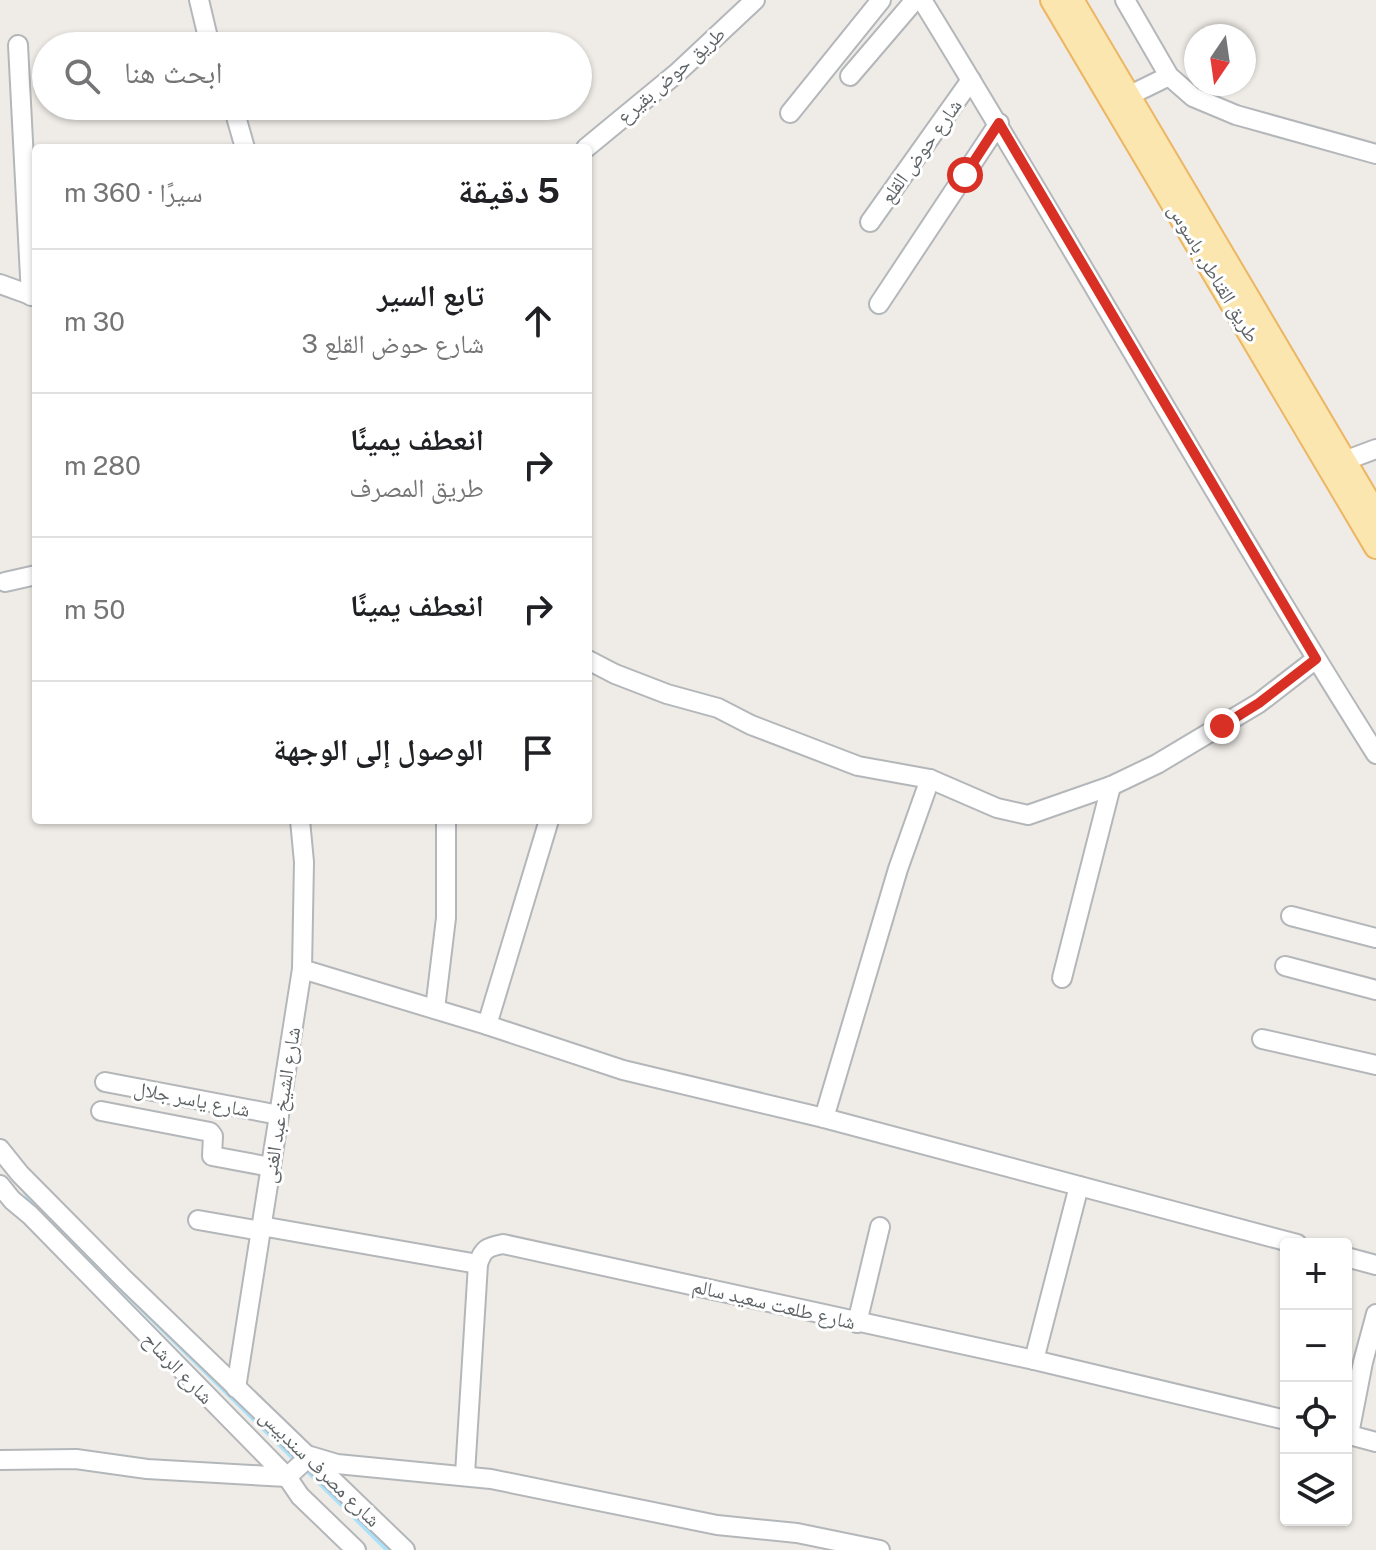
<!DOCTYPE html>
<html lang="ar">
<head>
<meta charset="utf-8">
<style>
	:root { --surface:#fff; --page:#f6f6f6; --text:#202124; --muted:#757577; --line:#e0e0e0 }
	body { margin:0; font-family:"Public Sans","Noto Naskh Arabic",sans-serif; background:var(--page); color:var(--text); direction:rtl }
	.controls { position:absolute; right:24px; bottom:24px; display:grid; overflow:hidden; border-radius:8px; box-shadow:0 2px 6px #0004 }
	.controls button { width:72px; height:72px; display:grid; place-items:center; padding:0; border:0; border-bottom:2px solid var(--line); background:var(--surface); color:var(--text); font:40px sans-serif }
	.compass { position:absolute; left:1184px; top:24px; width:72px; height:72px; border-radius:50%; background:var(--surface); box-shadow:0 2px 6px #0004; rotate:193deg }
	.stop { position:absolute; width:24px; height:24px; margin:-18px; border:6px solid #d93025; border-radius:50%; background:#fff }
	.stop.end { background:#d93025; border-color:#fff; box-shadow:0 2px 8px #0008 }
	.list { margin:0; padding:0; list-style:none }
	h2 { display:flex; justify-content:space-between; align-items:center; height:104px; margin:0; padding:0 32px; font-size:34px }
	h2 small { font-size:26px; font-weight:400; color:var(--muted) }
	.list li { display:grid; grid-template-columns:52px 1fr auto; gap:24px; align-items:center; box-sizing:border-box; height:144px; padding:0 32px; border-top:2px solid var(--line) }
	.list b { display:block; font-size:30px; white-space:nowrap }
	.list p { margin:0; font-size:26px; white-space:nowrap; color:var(--muted) }
	.list em { font-size:26px; font-style:normal; color:var(--muted) }
	.icon { flex:none; width:44px; height:44px; fill:none; stroke:currentColor; stroke-width:2; stroke-linecap:round; stroke-linejoin:round }
	.map { position:relative; flex:none; width:1376px; height:1550px; overflow:hidden; direction:ltr }
	.search { position:absolute; background:var(--surface); box-shadow:0 2px 6px #0004; left:32px; top:32px; width:560px; height:88px; display:flex; align-items:center; gap:20px; box-sizing:border-box; padding:0 28px; border-radius:44px; color:var(--muted); font-size:30px }
	.panel { position:absolute; background:var(--surface); box-shadow:0 2px 6px #0004; left:32px; top:144px; width:560px; height:680px; border-radius:8px; direction:rtl }
	.map>svg:first-child { display:block }
	.lines { fill:none; stroke-linecap:round; stroke-linejoin:round }
	.stream { stroke:#abe2fb; stroke-width:4 }
	.minor-casing { stroke:#b4b7ba; stroke-width:22 }
	.major-casing { stroke:#ecb663; stroke-width:26 }
	.minor { stroke:#fff; stroke-width:18 }
	.major { stroke:#fce6af; stroke-width:22 }
	.route { stroke:#d93025; stroke-width:10 }
	.labels { text-anchor:middle; stroke-width:6; stroke-linejoin:round; paint-order:stroke }
	.street-label { font-size:20px; fill:#5e6366; stroke:#fff }
</style>
</head>
<body>
<div class="map">
<svg width="1376" height="1550" viewBox="0 0 1376 1550">
	<rect width="100%" height="100%" fill="#efece7"/>
	<g class="lines">
		<g class="stream">
			<path d="M23,1189L30,1200L297,1462"/>
			<path d="M304,1468L387,1550"/>
		</g>
		<g class="minor-casing">
			<g id="minor">
				<path d="M199,0L210,46"/>
				<path d="M922,0C1076,250 1219,506 1376,754"/>
				<path d="M1125,0L1169,76L1193,97L1236,115L1376,154"/>
				<path d="M18,45L31,296"/>
				<path d="M850,76L915,0"/>
				<path d="M1118,101L1169,76"/>
				<path d="M233,106L245,148"/>
				<path d="M790,113L881,0"/>
				<path d="M586,148L677,73L755,0"/>
				<path d="M870,222L971,80"/>
				<path d="M0,284L36,297"/>
				<path d="M879,304L999,123"/>
				<path d="M1344,461L1376,449"/>
				<path d="M5,582L36,575"/>
				<path d="M588,660L615,674L667,694L718,708L751,725L858,766L930,779L997,808L1028,815L1111,786L1157,764L1259,703L1316,659"/>
				<path d="M1291,916L1376,938"/>
				<path d="M1285,966L1376,990"/>
				<path d="M302,969L487,1025L623,1070L824,1118L1297,1244"/>
				<path d="M1062,978L1111,786"/>
				<path d="M435,1009L446,918V820"/>
				<path d="M487,1025L549,820"/>
				<path d="M1262,1039L1376,1065"/>
				<path d="M105,1082L279,1115"/>
				<path d="M101,1111L210,1132L213,1136L212,1156L271,1167"/>
				<path d="M824,1118L898,869L930,779"/>
				<path d="M0,1149L20,1174L125,1280L405,1550"/>
				<path d="M0,1185L12,1200L30,1215L287,1477L300,1496L356,1550"/>
				<path d="M198,1220L261,1231"/>
				<path d="M261,1226L478,1264"/>
				<path d="M1346,1257L1376,1265"/>
				<path d="M857,1323L880,1227"/>
				<path d="M1034,1360L1079,1186"/>
				<path d="M236,1388L302,969L304,862L300,820"/>
				<path d="M1346,1434L1376,1442"/>
				<path d="M1349,1434L1363,1362L1376,1314"/>
				<path d="M0,1460L76,1459L147,1469L287,1477L310,1456L337,1464L491,1479L717,1525L797,1533L880,1550"/>
				<path d="M465,1474L478,1264C483,1249 487,1247 503,1244L1034,1360L1286,1420"/>
			</g>
		</g>
		<g class="major-casing">
			<g id="major">
				<path d="M1052,0L1376,547"/>
				<path d="M1072,0L1376,514"/>
			</g>
		</g>
		<use href="#minor" class="minor"/>
		<use href="#major" class="major"/>
	</g>
	<g class="lines">
		<path class="route" d="M965,175L999,123L1316,659L1259,703L1222,726"/>
	</g>
	<g class="labels">
		<g class="street-label">
			<text transform="translate(671 75) rotate(-41)" y="7">طريق حوض بقيرع</text>
			<text transform="translate(921 151) rotate(-54)" y="7">شارع حوض القلع</text>
			<text transform="translate(1214 273) rotate(59)" y="7">طريق القناطر, باسوس</text>
			<text transform="translate(192 1099) rotate(11)" y="7">شارع ياسر جلال</text>
			<text transform="translate(281 1105) rotate(-81)" y="7">شارع الشيخ عبد الغنى</text>
			<text transform="translate(774 1304) rotate(13)" y="7">شارع طلعت سعيد سالم</text>
			<text transform="translate(178 1368) rotate(46)" y="7">شارع الرشاح</text>
			<text transform="translate(320 1468) rotate(44)" y="7">شارع مصرف سندبيس</text>
		</g>
	</g>
</svg>
<div class="controls">
<button>+</button>
<button>−</button>
<button><svg class="icon" aria-label="locate" viewBox="0 0 24 24"><circle cx="12" cy="12" r="6"/><path d="M12 2v4M12 18v4M2 12h4M18 12h4"/></svg></button>
<button><svg class="icon" aria-label="layers" viewBox="0 0 24 24"><path d="M12 4l9 5-9 5-9-5zM3 14l9 5 9-5"/></svg></button>
</div>
<svg class="compass" viewBox="-18 -18 36 36"><path d="M0-13l5 13h-10z" fill="#e53935"/><path d="M0 13l5-13h-10z" fill="#757577"/></svg>
<div class="stop" style="left:965px;top:175px"></div>
<div class="stop end" style="left:1222px;top:726px"></div>
<div class="search"><svg class="icon" aria-label="search" viewBox="0 0 24 24"><circle cx="10" cy="10" r="6"/><path d="M15 15l6 6"/></svg>ابحث هنا</div>
<section class="panel">
<h2>5 دقيقة<small>سيرًا · 360 m</small></h2>
<ul class="list">
<li><svg class="icon" aria-label="ahead" viewBox="0 0 24 24"><path d="M12 20V5M6 11l6-6 6 6"/></svg><div><b>تابع السير</b><p>شارع حوض القلع 3</p></div><em>30 m</em></li>
<li><svg class="icon" aria-label="right" viewBox="0 0 24 24"><path d="M7 20v-9h11M14 6l5 5-5 5"/></svg><div><b>انعطف يمينًا</b><p>طريق المصرف</p></div><em>280 m</em></li>
<li><svg class="icon" aria-label="right" viewBox="0 0 24 24"><path d="M7 20v-9h11M14 6l5 5-5 5"/></svg><div><b>انعطف يمينًا</b></div><em>50 m</em></li>
<li><svg class="icon" aria-label="arrive" viewBox="0 0 24 24"><path d="M6 21V4h12l-3 4 3 4H6"/></svg><div><b>الوصول إلى الوجهة</b></div></li>
</ul>
</section>
</div>
</body>
</html>
